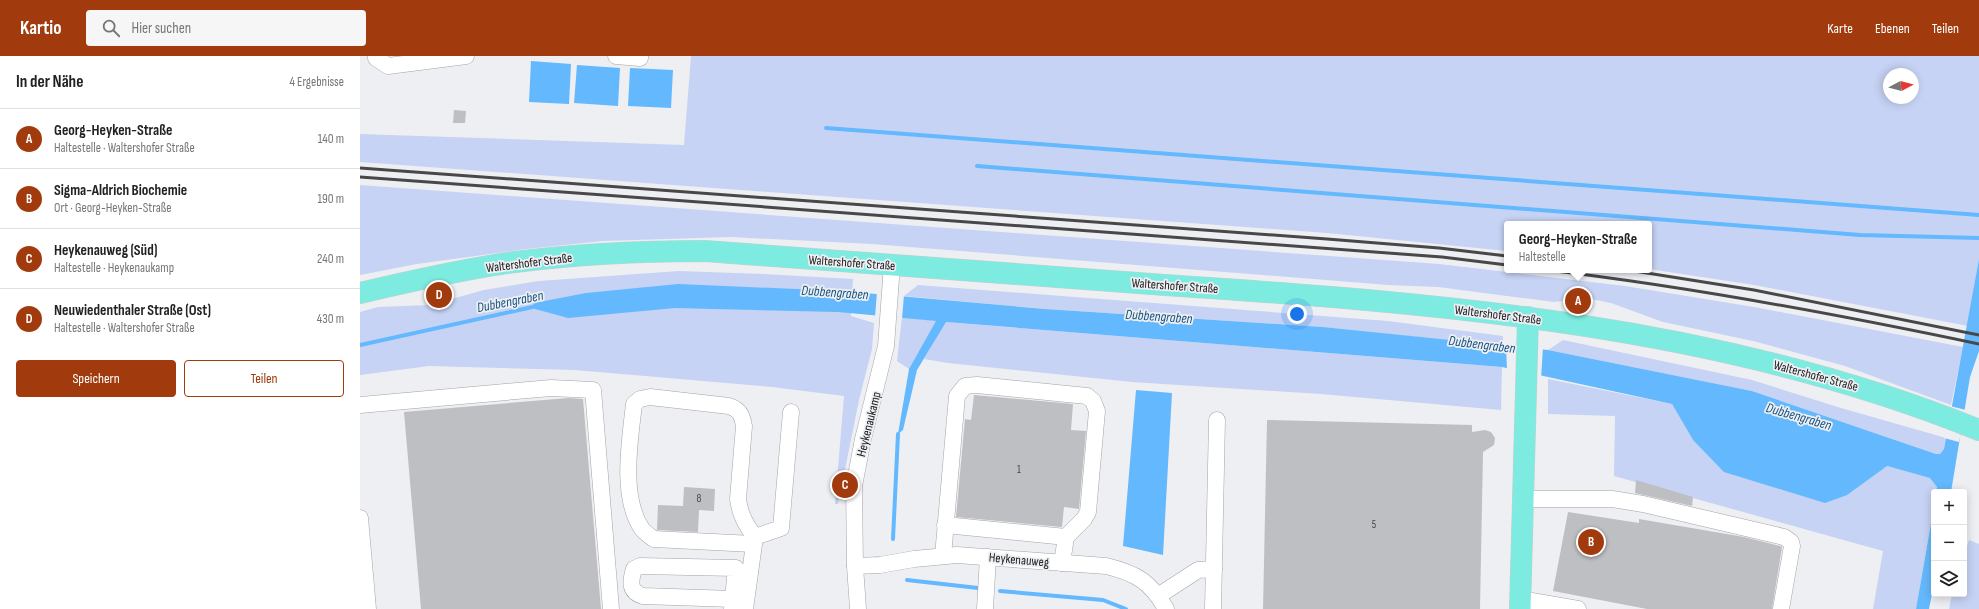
<!DOCTYPE html>
<html lang="de">
<head>
<meta charset="utf-8">
<style>
	:root { --surface:#fff; --page:#f6f6f6; --text:#222; --muted:#767676; --line:#e0e0e0; --accent:#a13b0e }
	body { margin:0; font-family:"Sofia Sans Condensed",sans-serif; background:var(--page); color:var(--text) }
	.controls { position:absolute; right:12px; bottom:12px; display:grid; overflow:hidden; border-radius:4px; box-shadow:0 2px 10px #0003 }
	.controls button { width:36px; height:36px; display:grid; place-items:center; padding:0; border:0; border-bottom:1px solid var(--line); background:var(--surface); color:var(--text); font:20px sans-serif }
	.compass { position:absolute; left:1523px; top:12px; width:36px; height:36px; border-radius:50%; background:var(--surface); box-shadow:0 2px 10px #0003; rotate:83deg }
	.you { position:absolute; left:937px; top:258px; width:14px; height:14px; margin:-10px; border:3px solid #fff; border-radius:50%; background:#1a73e8; box-shadow:0 0 0 6px #1a73e833 }
	.badge { display:grid; place-items:center; width:26px; height:26px; border-radius:50%; background:var(--accent); color:#fff; font-size:13px; font-weight:700 }
	.pin { position:absolute; translate:-50% -50%; border:2px solid #fff; box-shadow:0 1px 4px #0006 }
	.popup { position:absolute; left:1144px; top:165px; width:148px; height:52px; box-sizing:border-box; display:grid; place-content:center; border-radius:4px; background:var(--surface); filter:drop-shadow(0 1px 3px #0005); font-size:13px; white-space:nowrap; color:var(--muted) }
	.popup b { font-size:15px; color:var(--text) }
	.popup::after { content:''; position:absolute; left:50%; top:100%; margin-left:-8px; border:8px solid transparent; border-top-color:var(--surface) }
	.list { margin:0; padding:0; list-style:none }
	h2 { display:flex; justify-content:space-between; align-items:center; height:52px; margin:0; padding:0 16px; font-size:17px }
	h2 small { font-size:13px; font-weight:400; color:var(--muted) }
	.list li { display:grid; grid-template-columns:26px 1fr auto; gap:12px; align-items:center; box-sizing:border-box; height:60px; padding:0 16px; border-top:1px solid var(--line) }
	.list b { display:block; font-size:15px; white-space:nowrap }
	.list p { margin:0; font-size:13px; white-space:nowrap; color:var(--muted) }
	.list em { font-size:13px; font-style:normal; color:var(--muted) }
	.actions { display:flex; gap:8px; padding:12px 16px }
	.actions a { flex:1; padding:9px 0; border:1px solid var(--accent); border-radius:4px; text-align:center; font-size:14px; color:var(--accent) }
	.actions .main { background:var(--accent); color:#fff }
	.icon { flex:none; width:22px; height:22px; fill:none; stroke:currentColor; stroke-width:2; stroke-linecap:round; stroke-linejoin:round }
	.map { position:relative; flex:none; width:1619px; height:553px; overflow:hidden }
	header { display:flex; align-items:center; gap:24px; box-sizing:border-box; height:56px; padding:0 20px; background:var(--accent); color:#fff }
	header strong { font-size:19px }
	nav { display:flex; gap:22px; margin-inline-start:auto; font-size:14px }
	.search { width:280px; height:36px; background:var(--page); display:flex; align-items:center; gap:10px; box-sizing:border-box; padding:0 14px; border-radius:4px; color:var(--muted); font-size:15px }
	main { display:flex }
	aside { flex:1; background:var(--surface) }
	.map>svg:first-child { display:block }
	.green { fill:#c6d3f4; fill-rule:evenodd }
	.water { fill:#64b8fd }
	.pier { fill:#eeeff3 }
	.lines { fill:none; stroke-linecap:round; stroke-linejoin:round }
	.stream { stroke:#64b8fd; stroke-width:4 }
	.building { fill:#bebfc3 }
	.minor-casing { stroke:#a2a4a7; stroke-width:17 }
	.major-casing { stroke:#cdcdcd; stroke-width:22 }
	.minor { stroke:#fff; stroke-width:16 }
	.major { stroke:#7debdf; stroke-width:21 }
	.rail { stroke:#484849; stroke-width:3 }
	.labels { text-anchor:middle; stroke-width:3.5; stroke-linejoin:round; paint-order:stroke }
	.number-label { font-size:11px; fill:#444446 }
	.street-label { font-size:13px; fill:#1b1b1c; stroke:#eeeff3 }
	.water-label { font-size:14px; font-style:italic; fill:#155380; stroke:#eeeff3 }
</style>
</head>
<body>
<header>
<strong>Kartio</strong>
<div class="search"><svg class="icon" aria-label="search" viewBox="0 0 24 24"><circle cx="10" cy="10" r="6"/><path d="M15 15l6 6"/></svg>Hier suchen</div>
<nav><a>Karte</a><a>Ebenen</a><a>Teilen</a></nav>
</header>
<main>
<aside>
<h2>In der Nähe<small>4 Ergebnisse</small></h2>
<ul class="list">
<li><span class="badge">A</span><div><b>Georg-Heyken-Straße</b><p>Haltestelle · Waltershofer Straße</p></div><em>140 m</em></li>
<li><span class="badge">B</span><div><b>Sigma-Aldrich Biochemie</b><p>Ort · Georg-Heyken-Straße</p></div><em>190 m</em></li>
<li><span class="badge">C</span><div><b>Heykenauweg (Süd)</b><p>Haltestelle · Heykenaukamp</p></div><em>240 m</em></li>
<li><span class="badge">D</span><div><b>Neuwiedenthaler Straße (Ost)</b><p>Haltestelle · Waltershofer Straße</p></div><em>430 m</em></li>
</ul>
<div class="actions"><a class="main">Speichern</a><a>Teilen</a></div>
</aside>
<div class="map">
<svg width="1619" height="553" viewBox="0 0 1619 553">
	<rect width="100%" height="100%" fill="#eeeff3"/>
	<g class="green">
		<path d="M331,0H1619V203L1608,270L1394,229L1289,213V168H1147V195L967,177L0,106V78L324,89ZM1529,18H1553V42H1529Z"/>
		<path d="M0,129L1079,208L1265,230L1394,251L1603,291L1591,349L1485,310L1393,285L1303,266L1251,247L1226,242L1194,246L1078,231L1028,229L512,188L371,181L243,185L167,193L57,208L0,219Z"/>
		<path d="M319,215L404,218L493,223L491,260L514,267L512,293L499,344L478,448H475L484,340L412,331L215,314L69,310L0,319V256L18,251L70,249L124,234L179,225Z"/>
		<path d="M558,229L1028,265L1143,280V290L963,271L685,253L544,240Z"/>
		<path d="M542,261L577,265L549,313L537,305Z"/>
		<path d="M585,266L1142,311L1141,354L961,338L772,326L588,307L564,303Z"/>
		<path d="M1203,284L1392,324L1481,352L1586,382L1584,393L1580,398H1576L1392,335L1188,294Z"/>
		<path d="M1188,323L1312,348L1333,384L1519,415L1527,410L1571,422L1577,431L1576,436H1574V450L1556,553H1513L1523,495L1254,420L1255,360L1188,358Z"/>
		<path d="M1609,484L1619,488V553H1589L1592,538H1604V500Z"/>
	</g>
	<g class="water">
		<path d="M171,5L211,8L209,48L169,46Z"/>
		<path d="M217,9L260,12L258,50L214,47Z"/>
		<path d="M270,12L313,14L311,52L268,50Z"/>
		<path d="M1619,203V295L1610,321L1591,436H1576L1577,431L1570,422L1527,410L1487,439L1465,447L1364,416L1333,384L1312,348L1142,311L586,266L557,314L543,374L538,378L549,313L576,265L478,256L315,252L208,262L175,253L173,250L174,247L226,237L318,228L482,235L685,253L963,271L1188,294L1392,335L1576,398H1580L1584,393Z"/>
		<path d="M776,334L812,337L803,499L763,490Z"/>
		<path d="M1574,450V528L1569,553H1556Z"/>
	</g>
	<g class="pier">
		<path d="M517,236L544,239L542,263L515,261Z"/>
		<path d="M1146,288L1183,291L1181,323L1147,315Z"/>
		<path d="M1590,350L1606,354L1599,386L1584,382Z"/>
	</g>
	<g class="lines">
		<g class="stream">
			<path d="M466,72L1619,159"/>
			<path d="M617,110L1500,179L1619,182"/>
			<path d="M0,289L177,250"/>
			<path d="M533,483L538,378"/>
			<path d="M547,524L618,532"/>
			<path d="M640,535L743,544L766,553"/>
		</g>
	</g>
	<g class="building">
		<path d="M94,54L106,55L105,67H93Z"/>
		<path d="M614,339L713,348L711,374L726,375L719,453L704,451L702,471L596,461L605,363L611,364Z"/>
		<path d="M208,342L223,343L241,553H61L44,356Z"/>
		<path d="M907,364L1112,369V376L1125,374L1131,376L1135,382L1134,389L1123,396L1120,553H903Z"/>
		<path d="M1276,424L1333,441L1332,450L1275,437Z"/>
		<path d="M324,431L355,433L354,455L339,454L338,476L297,474L298,449L323,450Z"/>
		<path d="M1208,456L1279,467V463L1384,481L1420,490L1422,491L1412,553H1287L1193,535Z"/>
	</g>
	<g class="lines">
		<g class="minor-casing">
			<g id="minor">
				<path d="M16,0V2L28,10L106,0"/>
				<path d="M256,0L280,2V0"/>
				<path d="M0,349L191,332L233,334L251,553"/>
				<path d="M1163,443H1252L1283,448L1424,481L1431,486L1432,490L1421,553"/>
				<path d="M0,462L8,553"/>
				<path d="M585,469L706,481"/>
				<path d="M393,488L294,483C290,480 285,477 282,473C260,441 270,384 274,348L280,343L290,341L369,350C380,354 382,359 384,370L378,443C380,459 386,469 395,481"/>
				<path d="M583,500L597,340L605,330L617,329L727,340L733,345L737,355L728,456L724,463L706,481L702,507"/>
				<path d="M495,510L520,509L554,503L597,499L746,510C776,517 791,526 806,553"/>
				<path d="M798,540L838,514L854,513"/>
				<path d="M1160,543L1218,553"/>
				<path d="M372,553L376,512L280,510L274,513C270,526 269,536 283,540L373,543"/>
				<path d="M385,553L395,481L421,472L431,356"/>
				<path d="M498,553L495,510L494,430L503,383L526,290L532,209"/>
				<path d="M625,553L628,501"/>
				<path d="M853,553L857,364"/>
			</g>
		</g>
		<g class="major-casing">
			<g id="major">
				<path d="M0,237C51,225 103,213 155,206C218,198 282,195 345,195C499,206 652,218 805,229C1080,247 1361,269 1619,374"/>
				<path d="M1160,553L1168,261"/>
			</g>
		</g>
		<use href="#minor" class="minor"/>
		<use href="#major" class="major"/>
		<g class="rail">
			<path d="M0,112L967,183L1079,192L1147,200"/>
			<path d="M0,121L1082,201L1147,209"/>
			<path d="M1187,214C1333,231 1476,258 1619,288"/>
			<path d="M1268,214L1394,234L1619,279"/>
		</g>
	</g>
	<g class="labels">
		<g class="number-label">
			<text x="659" y="417">1</text>
			<text x="339" y="446">8</text>
			<text x="1014" y="472">5</text>
		</g>
		<g class="street-label">
			<text transform="translate(169 206) rotate(-7)" y="5">Waltershofer Straße</text>
			<text transform="translate(492 206) rotate(4)" y="5">Waltershofer Straße</text>
			<text transform="translate(815 229) rotate(4)" y="5">Waltershofer Straße</text>
			<text transform="translate(1138 258) rotate(7)" y="5">Waltershofer Straße</text>
			<text transform="translate(1456 319) rotate(15)" y="5">Waltershofer Straße</text>
			<text transform="translate(508 368) rotate(-76)" y="5">Heykenaukamp</text>
			<text transform="translate(659 503) rotate(5)" y="5">Heykenauweg</text>
		</g>
		<g class="water-label">
			<text transform="translate(475 236) rotate(4)" y="5">Dubbengraben</text>
			<text transform="translate(150 245) rotate(-11)" y="5">Dubbengraben</text>
			<text transform="translate(799 260) rotate(4)" y="5">Dubbengraben</text>
			<text transform="translate(1122 288) rotate(7)" y="5">Dubbengraben</text>
			<text transform="translate(1439 360) rotate(16)" y="5">Dubbengraben</text>
		</g>
	</g>
</svg>
<div class="controls">
<button>+</button>
<button>−</button>
<button><svg class="icon" aria-label="layers" viewBox="0 0 24 24"><path d="M12 4l9 5-9 5-9-5zM3 14l9 5 9-5"/></svg></button>
</div>
<svg class="compass" viewBox="-18 -18 36 36"><path d="M0-13l5 13h-10z" fill="#e53935"/><path d="M0 13l5-13h-10z" fill="#767676"/></svg>
<div class="you"></div>
<div class="pin badge" style="left:1218px;top:245px">A</div>
<div class="popup"><b>Georg-Heyken-Straße</b>Haltestelle</div>
<div class="pin badge" style="left:1231px;top:486px">B</div>
<div class="pin badge" style="left:485px;top:429px">C</div>
<div class="pin badge" style="left:79px;top:239px">D</div>
</div>
</main>
</body>
</html>
